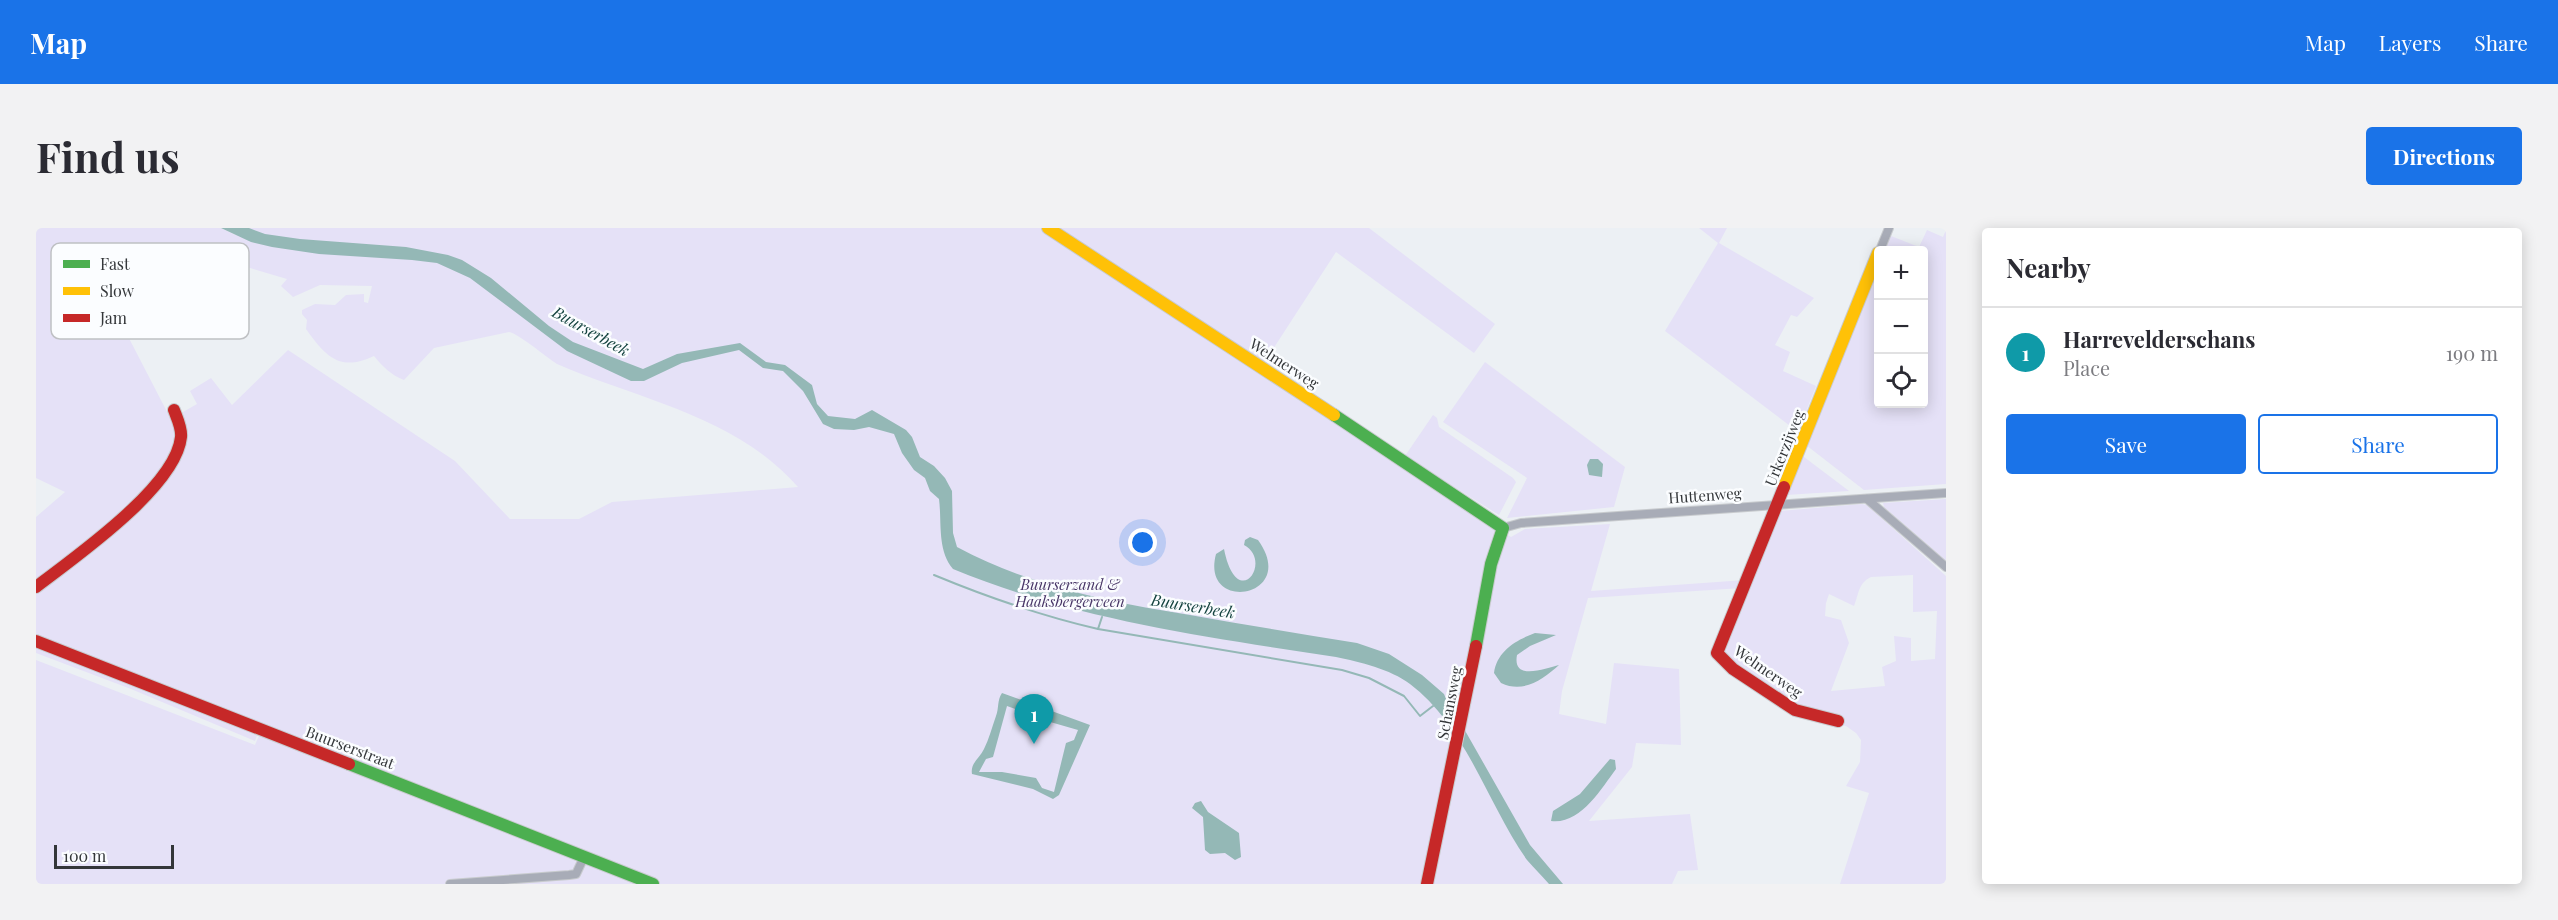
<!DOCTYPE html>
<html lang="en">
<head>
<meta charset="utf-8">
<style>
	:root { --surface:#fff; --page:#f2f2f3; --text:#2b2b33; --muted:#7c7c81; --line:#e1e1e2; --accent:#1a73e8 }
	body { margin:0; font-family:"Playfair Display",serif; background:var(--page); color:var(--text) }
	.controls { position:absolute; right:18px; top:18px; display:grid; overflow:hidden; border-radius:6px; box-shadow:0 3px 15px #0003 }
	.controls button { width:54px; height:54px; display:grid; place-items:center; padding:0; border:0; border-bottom:2px solid var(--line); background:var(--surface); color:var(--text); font:30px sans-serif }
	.scale { position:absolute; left:18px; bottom:15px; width:120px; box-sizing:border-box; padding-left:6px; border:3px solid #333639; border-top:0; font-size:16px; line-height:21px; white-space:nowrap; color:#333639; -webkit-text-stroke:4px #fbfdff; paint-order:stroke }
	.you { position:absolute; left:1107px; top:315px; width:21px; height:21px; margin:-15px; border:4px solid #fff; border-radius:50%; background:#1a73e8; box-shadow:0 0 0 9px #1a73e833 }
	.badge { display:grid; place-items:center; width:39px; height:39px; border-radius:50%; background:var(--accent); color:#fff; font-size:20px; font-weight:700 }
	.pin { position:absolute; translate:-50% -50px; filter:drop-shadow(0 2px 3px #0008) }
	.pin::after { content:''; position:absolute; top:32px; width:21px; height:18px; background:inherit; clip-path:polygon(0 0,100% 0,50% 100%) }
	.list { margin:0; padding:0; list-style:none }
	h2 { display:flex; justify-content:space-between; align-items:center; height:78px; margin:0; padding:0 24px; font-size:26px }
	h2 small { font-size:20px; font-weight:400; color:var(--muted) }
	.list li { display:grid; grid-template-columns:39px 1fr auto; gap:18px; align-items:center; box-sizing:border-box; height:90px; padding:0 24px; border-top:2px solid var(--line) }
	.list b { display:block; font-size:22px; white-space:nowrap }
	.list p { margin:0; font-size:20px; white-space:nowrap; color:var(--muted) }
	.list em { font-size:20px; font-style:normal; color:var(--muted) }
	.actions { display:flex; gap:12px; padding:18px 24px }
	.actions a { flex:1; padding:14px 0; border:2px solid var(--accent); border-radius:6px; text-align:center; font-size:21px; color:var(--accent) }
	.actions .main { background:var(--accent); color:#fff }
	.icon { flex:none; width:33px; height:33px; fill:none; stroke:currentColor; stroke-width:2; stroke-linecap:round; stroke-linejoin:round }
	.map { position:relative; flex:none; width:1910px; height:656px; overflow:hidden; border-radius:6px }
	header { display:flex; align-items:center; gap:36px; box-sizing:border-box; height:84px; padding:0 30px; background:var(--accent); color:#fff }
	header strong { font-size:28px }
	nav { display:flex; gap:33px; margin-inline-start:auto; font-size:21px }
	.intro { display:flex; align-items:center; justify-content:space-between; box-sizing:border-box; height:144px; padding:0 36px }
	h1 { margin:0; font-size:42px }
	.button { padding:15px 27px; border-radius:6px; background:var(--accent); color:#fff; font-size:21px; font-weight:700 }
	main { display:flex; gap:36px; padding:0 36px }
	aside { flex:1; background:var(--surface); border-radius:6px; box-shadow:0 3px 15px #0003 }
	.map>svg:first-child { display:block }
	.green { fill:#e5e1f7; fill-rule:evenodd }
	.water { fill:#94b8b6; fill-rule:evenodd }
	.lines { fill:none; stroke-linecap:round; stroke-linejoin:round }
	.stream { stroke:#94b8b6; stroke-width:2 }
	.street-casing { stroke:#c8cbce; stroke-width:10 }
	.fast-casing { stroke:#c8cbce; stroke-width:14 }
	.slow-casing { stroke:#c8cbce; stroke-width:14 }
	.jam-casing { stroke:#c8cbce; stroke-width:14 }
	.street { stroke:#a8acb7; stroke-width:8 }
	.fast { stroke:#4caf50; stroke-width:12 }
	.slow { stroke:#ffc107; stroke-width:12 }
	.jam { stroke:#c62828; stroke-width:12 }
	.labels { text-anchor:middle; stroke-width:5; stroke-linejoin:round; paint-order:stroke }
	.street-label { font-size:15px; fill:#333639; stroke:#fbfdff }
	.park-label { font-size:15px; font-style:italic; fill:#483667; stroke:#fbfdff }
	.water-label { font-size:16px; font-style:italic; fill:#154440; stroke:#fbfdff }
	.key { fill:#fbfdff; stroke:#bfc1c4; stroke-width:1.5 }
	.key-label { font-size:16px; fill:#333639 }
</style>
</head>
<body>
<header>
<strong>Map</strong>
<nav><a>Map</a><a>Layers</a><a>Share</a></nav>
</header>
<div class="intro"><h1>Find us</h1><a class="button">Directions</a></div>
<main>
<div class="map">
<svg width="1910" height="656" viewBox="0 0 1910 656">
	<rect width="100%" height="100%" fill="#ecf0f4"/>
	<g class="green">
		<path d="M0,0H185L200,7L204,0H1017L1475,309L1489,301L1574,296L1555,363L1709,352L1706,360L1552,370L1526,463L1523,486L1570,496L1578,435L1643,441L1645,517L1600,515L1596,539L1553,593L1654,586L1662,642L1642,643L1636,656H0V432L219,517L227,498L0,408V363L99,282L149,205L147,184L161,176L154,163L175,150L196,177L252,122L419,233L474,291H543L576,274L762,259C700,188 604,172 521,136C509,128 483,106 473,104L398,120L368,152C355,147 347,139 338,128C304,144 290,129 270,101L271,92L266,86V82L279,76L299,77L310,67L328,66V74L332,75L336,58L284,57L257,69L245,58L251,51L204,37V30H196L195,21L185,19L137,62L82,89L142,205C132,259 42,320 0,354V289L29,264L0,250Z"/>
		<path d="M1025,0H1333L1459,96L1438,125L1300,24L1228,135L1024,3Z"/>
		<path d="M1663,0H1691L1683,15L1778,70L1761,89L1755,87L1739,117L1754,124L1747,143L1780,158L1762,204L1629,103L1682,15Z"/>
		<path d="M1891,2L1907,9L1910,2V256L1828,262L1770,217L1842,38V176H1888V22H1849L1855,8L1883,19Z"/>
		<path d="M1449,134L1589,239L1578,279L1471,290L1491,250L1407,194Z"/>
		<path d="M1397,187L1401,190L1403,199L1477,250L1480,254L1463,287L1369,228Z"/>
		<path d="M1766,228L1768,229L1813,263L1750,267Z"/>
		<path d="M1910,271V333L1848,279L1847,275Z"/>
		<path d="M1826,276L1831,277L1910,348V656H1804L1833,565L1810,558L1824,534L1825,512L1820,505L1810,498L1780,493L1686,427L1744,283ZM1877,347V384L1901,383L1899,431L1875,433V410L1858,408L1860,433L1846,439L1849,458L1795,463L1813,415L1805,392L1789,388L1790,375L1793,366L1818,378C1823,366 1822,355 1835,349Z"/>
		<path d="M0,417L222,505L219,513L95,461L0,425Z"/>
	</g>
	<g class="water">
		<path d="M185,0H213L229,6L264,11L370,19L412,27L426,32L455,50L513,98L537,114L607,141L641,126L704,115L730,134L749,137L776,157L781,176L792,188L819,191L836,182L870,202L876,209L884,229L898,238L909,250L916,263L917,305L921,319C994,358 1073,374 1154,387C1210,397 1265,406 1321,415L1353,426L1386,447L1408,466L1418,490L1427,499L1494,617L1527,656H1513C1506,648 1498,640 1491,632C1452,577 1430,498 1374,456C1354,441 1324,434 1300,429C1169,409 1041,392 917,341C901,322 906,295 903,271L894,263L889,250L878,242L866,225L858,206L833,199L818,202L798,201L787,196L767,163L747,143L727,140L703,122L646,135L608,153H595L531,123L434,50L401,35L376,32L283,26L236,19L215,14Z"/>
		<path d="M1554,231H1562L1567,236L1566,249L1553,247L1551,237Z"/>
		<path d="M1214,309L1222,312C1264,370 1164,386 1180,326L1188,321C1201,386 1238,333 1208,317L1209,312Z"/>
		<path d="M1499,405L1520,407L1494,418L1481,427C1476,454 1510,440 1523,437C1507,451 1488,466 1465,455L1458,445C1461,423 1480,412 1499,405Z"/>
		<path d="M966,465L1054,497L1023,567L1017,571L997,561L936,546C934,535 944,530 948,521C953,511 956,499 960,488C963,481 961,472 966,465ZM971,478L988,484L990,487L1042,502L1038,512L1030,515L1018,564L1006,560L1000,550L966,544H943L950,531L957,529Z"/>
		<path d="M1574,531L1579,532L1580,541C1565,561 1544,597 1515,593L1517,583L1544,566Z"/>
		<path d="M1165,573L1172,584L1203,605L1205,629L1199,632L1189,625L1174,626L1169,622L1167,589L1156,580L1159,575Z"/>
	</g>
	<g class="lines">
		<g class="stream">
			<path d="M898,347C951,369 1006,388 1062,401L1066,389"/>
			<path d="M1062,401L1306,442L1333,450L1368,468L1384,488L1397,478"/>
		</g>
		<g class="street-casing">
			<g id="street">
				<path d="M1844,22L1853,0"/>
				<path d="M1831,271L1910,339"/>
				<path d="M1467,300L1485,295L1568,289L1910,265"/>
				<path d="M414,656L533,647L540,646L548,629"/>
			</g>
		</g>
		<g class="fast-casing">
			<g id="fast">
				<path d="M1298,187L1467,300L1455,336L1440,418"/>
				<path d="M313,536L617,656"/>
			</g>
		</g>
		<g class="slow-casing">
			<g id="slow">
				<path d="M1012,0L1298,187"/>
				<path d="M1748,259L1842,25"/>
			</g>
		</g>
		<g class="jam-casing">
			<g id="jam">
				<path d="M1748,259L1681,425L1697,441L1759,482L1802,493"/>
				<path d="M0,359C39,329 140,259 145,209C146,200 141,190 138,182"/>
				<path d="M0,413L313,536"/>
				<path d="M1391,656L1440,418"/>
			</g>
		</g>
		<use href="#street" class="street"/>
		<use href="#fast" class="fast"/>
		<use href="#slow" class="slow"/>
		<use href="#jam" class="jam"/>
	</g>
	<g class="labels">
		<g class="street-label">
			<text transform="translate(1248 136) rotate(33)" y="5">Welmerweg</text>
			<text transform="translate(1749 220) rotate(-68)" y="5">Urkerzijweg</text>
			<text transform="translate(1669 268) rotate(-4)" y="5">Huttenweg</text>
			<text transform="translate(1732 444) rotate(35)" y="5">Welmerweg</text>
			<text transform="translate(1414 475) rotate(-79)" y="5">Schansweg</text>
			<text transform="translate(314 520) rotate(21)" y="5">Buurserstraat</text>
		</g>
		<g class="park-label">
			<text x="1034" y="362">Buurserzand &amp;<tspan x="1034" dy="17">Haaksbergerveen</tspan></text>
		</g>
		<g class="water-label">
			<text transform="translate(555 103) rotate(29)" y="6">Buurserbeek</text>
			<text transform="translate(1157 378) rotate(9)" y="6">Buurserbeek</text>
		</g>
	</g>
	<rect x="15" y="15" width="198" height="96" rx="9" class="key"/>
	<rect x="27" y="32" width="27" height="8" fill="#4caf50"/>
	<rect x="27" y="59" width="27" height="8" fill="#ffc107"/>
	<rect x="27" y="86" width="27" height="8" fill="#c62828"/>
	<g class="key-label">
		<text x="64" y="42">Fast</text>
		<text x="64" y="69">Slow</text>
		<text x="64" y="96">Jam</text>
	</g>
</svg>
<div class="controls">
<button>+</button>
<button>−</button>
<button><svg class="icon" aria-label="locate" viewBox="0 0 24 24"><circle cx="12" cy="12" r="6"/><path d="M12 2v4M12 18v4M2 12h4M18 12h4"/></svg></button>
</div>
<div class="scale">100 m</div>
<div class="you"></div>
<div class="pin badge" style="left:998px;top:516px;background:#0f9aa8">1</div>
</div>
<aside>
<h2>Nearby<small></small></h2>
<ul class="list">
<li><span class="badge" style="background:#0f9aa8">1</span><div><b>Harrevelderschans</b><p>Place</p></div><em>190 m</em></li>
</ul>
<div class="actions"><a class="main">Save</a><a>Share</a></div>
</aside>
</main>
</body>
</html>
